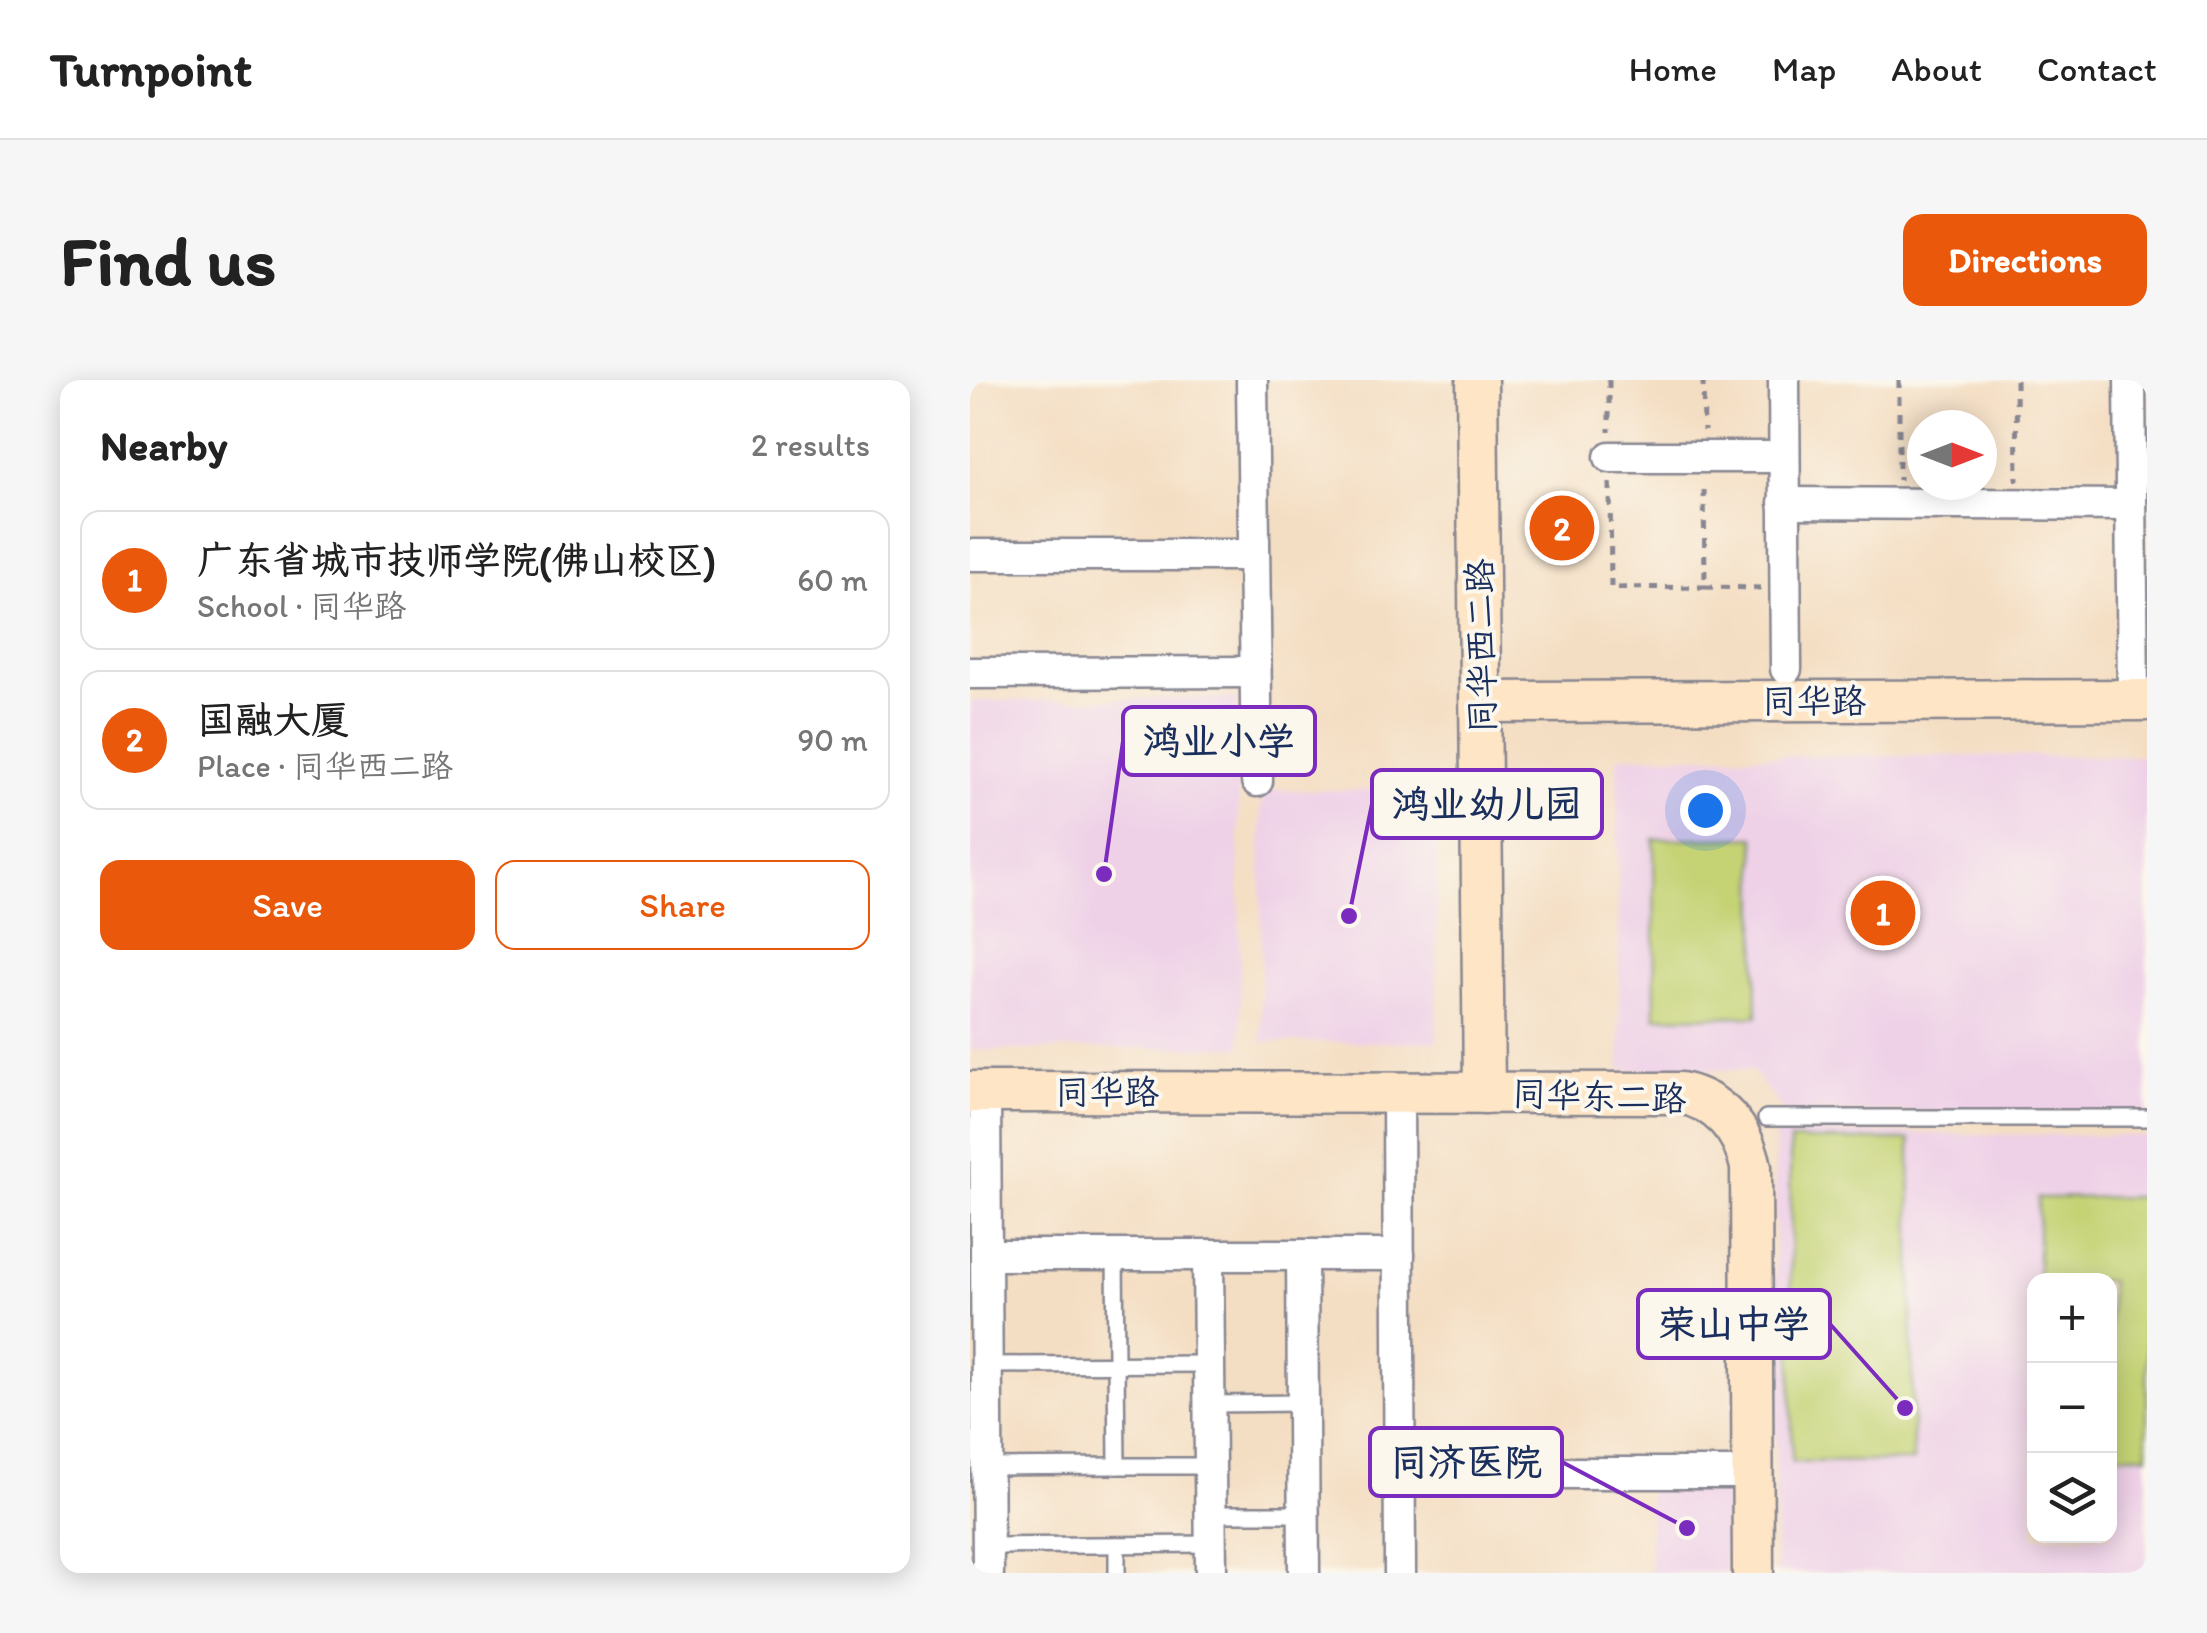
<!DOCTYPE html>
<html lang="en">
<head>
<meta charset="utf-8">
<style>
	:root { --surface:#fff; --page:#f6f6f6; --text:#222; --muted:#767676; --line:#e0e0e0; --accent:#ea580c }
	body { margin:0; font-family:Itim,"LXGW WenKai TC",sans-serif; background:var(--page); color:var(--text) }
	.controls { position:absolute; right:30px; bottom:30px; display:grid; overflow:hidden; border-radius:20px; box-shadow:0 5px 25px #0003 }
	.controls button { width:90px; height:90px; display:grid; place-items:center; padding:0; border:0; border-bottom:2px solid var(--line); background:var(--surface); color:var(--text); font:50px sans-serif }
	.compass { position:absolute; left:937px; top:30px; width:90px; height:90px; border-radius:50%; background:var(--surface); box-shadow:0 5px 25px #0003; rotate:90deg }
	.you { position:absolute; left:735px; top:430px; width:35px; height:35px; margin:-25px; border:8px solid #fff; border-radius:50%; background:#1a73e8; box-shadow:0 0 0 15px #1a73e833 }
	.badge { display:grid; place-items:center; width:65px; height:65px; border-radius:50%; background:var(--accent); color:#fff; font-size:32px; font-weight:700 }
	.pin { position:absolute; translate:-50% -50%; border:5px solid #fff; box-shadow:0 2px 10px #0006 }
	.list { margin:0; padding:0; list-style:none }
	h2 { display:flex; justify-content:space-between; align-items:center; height:130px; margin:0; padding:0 40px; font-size:42px }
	h2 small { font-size:32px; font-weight:400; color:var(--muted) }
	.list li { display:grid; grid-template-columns:65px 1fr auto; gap:30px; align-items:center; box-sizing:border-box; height:140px; margin:0 20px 20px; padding:0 20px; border:2px solid var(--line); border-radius:20px }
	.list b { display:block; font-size:38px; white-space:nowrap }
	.list p { margin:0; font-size:32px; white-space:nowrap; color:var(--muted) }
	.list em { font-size:32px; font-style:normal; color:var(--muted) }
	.actions { display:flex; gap:20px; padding:30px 40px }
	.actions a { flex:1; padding:22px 0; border:2px solid var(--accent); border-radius:20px; text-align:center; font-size:35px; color:var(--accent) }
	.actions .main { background:var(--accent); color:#fff }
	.icon { flex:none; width:55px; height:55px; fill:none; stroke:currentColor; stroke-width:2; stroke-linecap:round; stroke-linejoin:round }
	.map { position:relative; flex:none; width:1177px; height:1193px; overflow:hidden; border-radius:20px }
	header { display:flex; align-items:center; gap:60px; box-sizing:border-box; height:140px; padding:0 50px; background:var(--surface); border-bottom:2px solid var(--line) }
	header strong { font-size:48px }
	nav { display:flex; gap:55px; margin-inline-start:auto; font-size:35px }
	.intro { display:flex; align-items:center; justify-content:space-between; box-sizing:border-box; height:240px; padding:0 60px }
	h1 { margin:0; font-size:70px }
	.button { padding:25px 45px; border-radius:20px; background:var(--accent); color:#fff; font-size:35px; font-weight:700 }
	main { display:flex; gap:60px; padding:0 60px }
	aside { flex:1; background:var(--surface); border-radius:20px; box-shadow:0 5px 25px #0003 }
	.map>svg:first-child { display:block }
	.built { fill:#eed0e7; fill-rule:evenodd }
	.green { fill:#c5d375; stroke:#70816a; stroke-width:2.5 }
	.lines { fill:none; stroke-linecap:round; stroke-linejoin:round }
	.lane-casing { stroke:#888690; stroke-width:20 }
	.street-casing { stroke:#888690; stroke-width:35 }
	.secondary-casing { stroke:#888690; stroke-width:45 }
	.path { stroke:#888690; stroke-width:5; stroke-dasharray:8 8; stroke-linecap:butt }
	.lane { stroke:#fff; stroke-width:15 }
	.street { stroke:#fff; stroke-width:30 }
	.secondary { stroke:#fee5c5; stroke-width:40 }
	.labels { text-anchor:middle; stroke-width:8; stroke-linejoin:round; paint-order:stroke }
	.street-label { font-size:35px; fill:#1b2f5e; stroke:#fbf7ec }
	.leader { fill:none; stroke:#7b2cbf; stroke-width:4 }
	.callout-dot { fill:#7b2cbf; stroke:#fbf7ec; stroke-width:4 }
	.callout { fill:#fbf7ec; stroke:#7b2cbf; stroke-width:4 }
	.callout-label { font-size:38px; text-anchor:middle; font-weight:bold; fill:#1b2f5e }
</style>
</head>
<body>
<header>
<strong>Turnpoint</strong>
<nav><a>Home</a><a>Map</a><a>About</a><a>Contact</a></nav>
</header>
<div class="intro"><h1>Find us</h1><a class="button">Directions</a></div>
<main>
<aside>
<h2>Nearby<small>2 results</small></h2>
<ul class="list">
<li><span class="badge">1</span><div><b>广东省城市技师学院(佛山校区)</b><p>School · 同华路</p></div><em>60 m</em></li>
<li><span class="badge">2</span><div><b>国融大厦</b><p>Place · 同华西二路</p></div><em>90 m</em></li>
</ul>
<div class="actions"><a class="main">Save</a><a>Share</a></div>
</aside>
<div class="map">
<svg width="1177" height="1193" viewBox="0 0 1177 1193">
	<rect width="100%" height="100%" fill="#fbf7ec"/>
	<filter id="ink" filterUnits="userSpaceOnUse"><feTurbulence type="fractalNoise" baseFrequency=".01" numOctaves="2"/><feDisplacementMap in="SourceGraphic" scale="20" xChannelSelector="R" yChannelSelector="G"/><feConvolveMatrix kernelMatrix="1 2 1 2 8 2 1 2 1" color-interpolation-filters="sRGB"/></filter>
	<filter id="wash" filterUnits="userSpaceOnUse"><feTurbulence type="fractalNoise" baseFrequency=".0048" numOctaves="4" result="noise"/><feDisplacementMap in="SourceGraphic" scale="40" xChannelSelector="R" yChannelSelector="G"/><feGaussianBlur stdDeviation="2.25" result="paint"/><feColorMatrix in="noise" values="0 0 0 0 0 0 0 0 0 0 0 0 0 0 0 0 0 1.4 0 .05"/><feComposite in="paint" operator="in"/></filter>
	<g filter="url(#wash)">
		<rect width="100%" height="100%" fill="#f4dec3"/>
		<g class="built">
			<path d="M267,318L271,667L0,670V321Z"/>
			<path d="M647,376H1177V732H814L782,690H650Z"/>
			<rect x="291" y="410" width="176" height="252"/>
			<path d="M805,752L1177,756V1193H806ZM1064,901H1140V1156H1064Z"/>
			<path d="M679,1104H756L755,1193H680Z"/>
		</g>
		<g class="green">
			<path d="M785,457L787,636L685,637L684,459Z"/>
			<path d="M820,760H940L943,1081L822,1082Z"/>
			<path d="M1177,817V1075H1140V901L1068,900V818Z"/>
		</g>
	</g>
	<g filter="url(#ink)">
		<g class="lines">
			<g class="lane-casing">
				<g id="lane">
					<path d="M796,738H1177"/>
					<path d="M145,875L147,1086H240"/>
					<path d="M17,985L239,984"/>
					<path d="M239,1024L333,1023"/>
					<path d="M18,1087L147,1086"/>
					<path d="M240,1134H334"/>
					<path d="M147,1165V1193"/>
					<path d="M18,1166L240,1164"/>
				</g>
			</g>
			<g class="street-casing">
				<g id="street">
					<path d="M282,0L287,401"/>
					<path d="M814,0L816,289"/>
					<path d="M1160,0L1163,320"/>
					<path d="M640,77H814"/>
					<path d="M814,123L1161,125"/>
					<path d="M0,175H284"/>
					<path d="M0,293L285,292"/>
					<path d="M15,712L18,1193"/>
					<path d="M428,712L430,1193"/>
					<path d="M17,875H429"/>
					<path d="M238,875L241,1193"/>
					<path d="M332,875L334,1193"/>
					<path d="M431,1093H783"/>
				</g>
			</g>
			<g class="secondary-casing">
				<g id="secondary">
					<path d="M507,0L514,713"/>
					<path d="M511,322L1177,320"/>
					<path d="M0,712L711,713C749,721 773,749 781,787L783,1193"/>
				</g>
			</g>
			<g class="path">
				<path d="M639,0V52"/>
				<path d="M733,0L734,51"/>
				<path d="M929,0V100"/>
				<path d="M1046,0L1047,101"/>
				<path d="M640,103L641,208L735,207L734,102"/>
				<path d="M735,207L792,208"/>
			</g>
			<use href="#lane" class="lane"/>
			<use href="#street" class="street"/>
			<use href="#secondary" class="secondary"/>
		</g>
	</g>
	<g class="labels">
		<g class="street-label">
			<text transform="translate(511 266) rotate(-91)" y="12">同华西二路</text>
			<text x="844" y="333">同华路</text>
			<text x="137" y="724">同华路</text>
			<text transform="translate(629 716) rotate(2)" y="12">同华东二路</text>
		</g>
	</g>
	<path class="leader" d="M134 494L153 361M379 536L402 424M935 1028L860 944M717 1148L592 1082"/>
	<g class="callout-dot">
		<circle cx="134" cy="494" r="10"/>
		<circle cx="379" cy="536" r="10"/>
		<circle cx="935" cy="1028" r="10"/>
		<circle cx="717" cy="1148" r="10"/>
	</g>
	<g class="callout">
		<rect x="153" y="327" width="192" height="68" rx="10"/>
		<rect x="402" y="390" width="230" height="68" rx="10"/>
		<rect x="668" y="910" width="192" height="68" rx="10"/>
		<rect x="400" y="1048" width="192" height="68" rx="10"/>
	</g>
	<g class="callout-label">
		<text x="249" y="374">鸿业小学</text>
		<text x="517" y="437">鸿业幼儿园</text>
		<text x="764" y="957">荣山中学</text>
		<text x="496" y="1095">同济医院</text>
	</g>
</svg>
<div class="controls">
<button>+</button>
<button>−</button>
<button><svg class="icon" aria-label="layers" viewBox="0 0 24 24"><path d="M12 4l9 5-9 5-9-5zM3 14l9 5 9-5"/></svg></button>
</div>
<svg class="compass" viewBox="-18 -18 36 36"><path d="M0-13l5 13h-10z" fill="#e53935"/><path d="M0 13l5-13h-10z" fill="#767676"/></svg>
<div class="you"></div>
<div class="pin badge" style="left:913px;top:533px">1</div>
<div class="pin badge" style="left:592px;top:148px">2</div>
</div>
</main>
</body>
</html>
